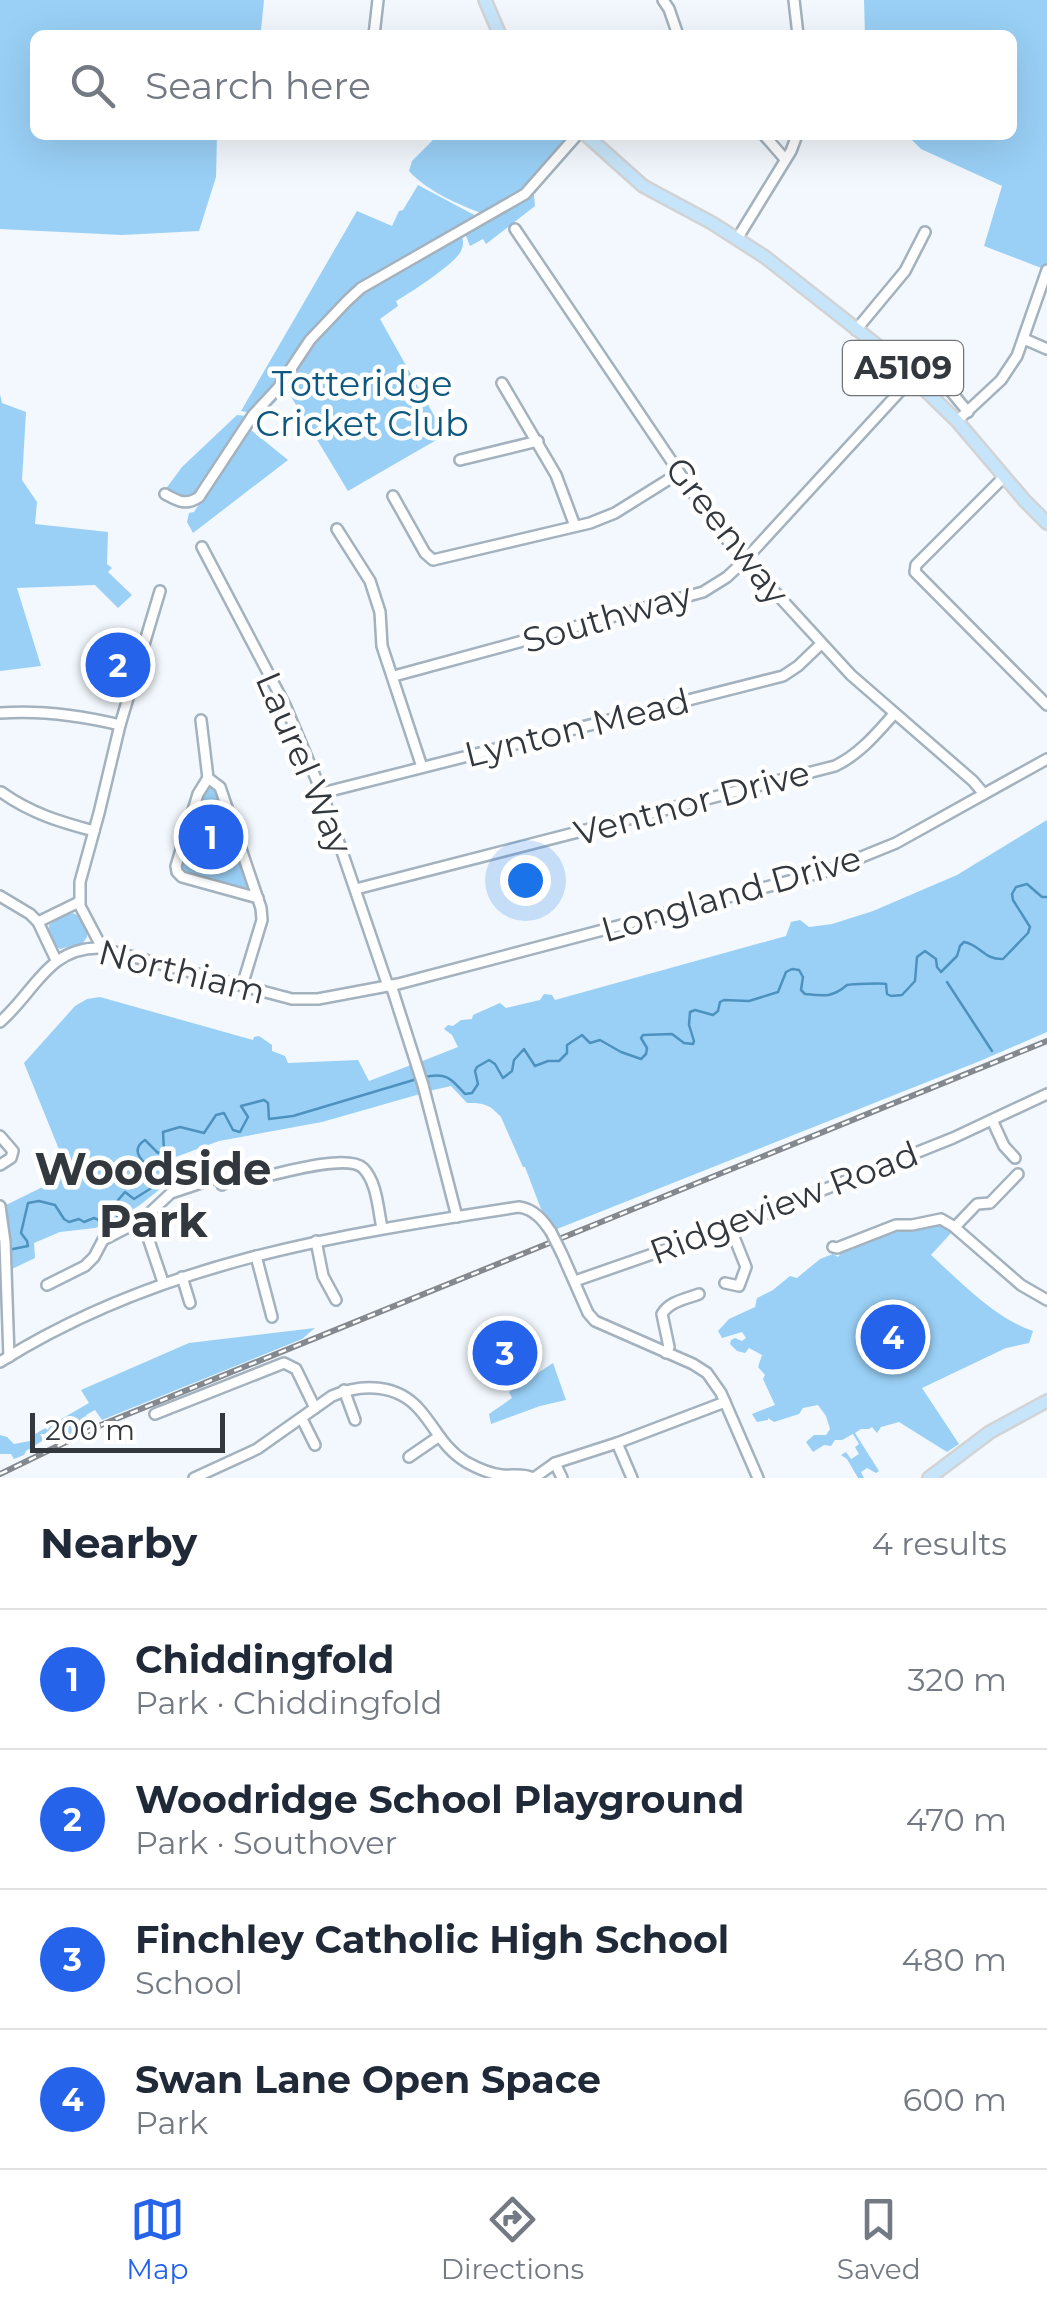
<!DOCTYPE html>
<html lang="en">
<head>
<meta charset="utf-8">
<style>
	:root { --surface:#fff; --page:#f2f2f3; --text:#1f2937; --muted:#747a83; --line:#e0e1e3; --accent:#2563eb }
	body { margin:0; font-family:Montserrat,sans-serif; background:var(--page); color:var(--text) }
	.scale { position:absolute; left:30px; bottom:25px; width:195px; box-sizing:border-box; padding-left:10px; border:5px solid #32383d; border-top:0; font-size:28px; line-height:35px; white-space:nowrap; color:#32383d; -webkit-text-stroke:8px #fff; paint-order:stroke }
	.you { position:absolute; left:525px; top:880px; width:35px; height:35px; margin:-25px; border:8px solid #fff; border-radius:50%; background:#1a73e8; box-shadow:0 0 0 15px #1a73e833 }
	.badge { display:grid; place-items:center; width:65px; height:65px; border-radius:50%; background:var(--accent); color:#fff; font-size:32px; font-weight:700 }
	.pin { position:absolute; translate:-50% -50%; border:5px solid #fff; box-shadow:0 2px 10px #0006 }
	.list { margin:0; padding:0; list-style:none }
	h2 { display:flex; justify-content:space-between; align-items:center; height:130px; margin:0; padding:0 40px; font-size:42px }
	h2 small { font-size:32px; font-weight:400; color:var(--muted) }
	.list li { display:grid; grid-template-columns:65px 1fr auto; gap:30px; align-items:center; box-sizing:border-box; height:140px; padding:0 40px; border-top:2px solid var(--line) }
	.list b { display:block; font-size:38px; white-space:nowrap }
	.list p { margin:0; font-size:32px; white-space:nowrap; color:var(--muted) }
	.list em { font-size:32px; font-style:normal; color:var(--muted) }
	.icon { flex:none; width:55px; height:55px; fill:none; stroke:currentColor; stroke-width:2; stroke-linecap:round; stroke-linejoin:round }
	.map { position:relative; flex:none; width:1047px; height:1478px; overflow:hidden }
	.search { position:absolute; background:var(--surface); box-shadow:0 10px 40px #0002; left:30px; right:30px; top:30px; height:110px; display:flex; align-items:center; gap:25px; box-sizing:border-box; padding:0 35px; border-radius:15px; color:var(--muted); font-size:38px }
	.sheet { height:690px; background:var(--surface) }
	nav { display:flex; justify-content:space-around; align-items:center; box-sizing:border-box; height:140px; border-top:2px solid var(--line); background:var(--surface); font-size:28px; color:var(--muted) }
	nav a { display:grid; justify-items:center; gap:5px }
	nav .on { color:var(--accent) }
	.map>svg:first-child { display:block }
	.green { fill:#9ad0f6 }
	.lines { fill:none; stroke-linecap:round; stroke-linejoin:round }
	.stream { stroke:#4d92bf; stroke-width:2.5 }
	.minor-casing { stroke:#a3b2be; stroke-width:14 }
	.major-casing { stroke:#d2d3d4; stroke-width:16 }
	.minor { stroke:#fff; stroke-width:9 }
	.major { stroke:#c7e5fa; stroke-width:11 }
	.rail-casing { stroke:#83898e; stroke-width:6 }
	.rail { stroke:#fff; stroke-width:2.5; stroke-dasharray:8; stroke-linecap:butt }
	.minor-bridge-casing { stroke:#a3b2be; stroke-width:14; stroke-linecap:butt }
	.minor-bridge { stroke:#fff; stroke-width:9 }
	.labels { text-anchor:middle; stroke-width:9; stroke-linejoin:round; paint-order:stroke }
	.shield { fill:#fff; stroke:#707477; stroke-width:2.5 }
	.shield-label { font-size:32px; font-weight:bold; fill:#32383d }
	.park-label { font-size:35px; fill:#0d5881; stroke:#fff }
	.street-label { font-size:35px; fill:#32383d; stroke:#fff }
	.district-label { font-size:45px; font-weight:bold; fill:#32383d; stroke:#fff }
</style>
</head>
<body>
<div class="map">
<svg width="1047" height="1478" viewBox="0 0 1047 1478">
	<rect width="100%" height="100%" fill="#f2f8fd"/>
	<g class="green">
		<path d="M0,0H264L261,30L229,35H35V135H217L216,177L199,231L122,235L0,229Z"/>
		<path d="M864,0H1047V262L1044,269L984,246L1002,186L921,149L907,135H1012V35H865Z"/>
		<path d="M438,135H571L567,143L525,190L484,214C459,205 427,191 409,171L412,161Z"/>
		<path d="M418,185L478,217L347,294L317,329L277,387L252,413L241,411L357,211L392,226L399,211L403,210Z"/>
		<path d="M530,194L534,195L535,206L486,244L483,239L470,246L464,231Z"/>
		<path d="M462,234C463,241 464,244 461,251C455,264 410,293 396,301L398,306L380,319L445,435L348,491L287,390L259,418L251,430L288,460L193,533L187,522L189,513L194,512L262,409L287,384L313,343L357,294Z"/>
		<path d="M0,394L2,403L26,412L22,480L37,502L35,524L108,532L107,564L112,568L108,572L132,595L118,608L95,585L17,588L41,666L0,671Z"/>
		<path d="M237,415L247,416L195,496C185,500 173,496 165,490L182,467Z"/>
		<path d="M208,783L219,790L250,889L245,890L184,875L179,867L198,798Z"/>
		<path d="M1047,820V1032L980,1061L557,1229L541,1209L525,1167H523L501,1117C489,1104 484,1103 467,1103L451,1086L429,1091L420,1062L458,1047L452,1035L444,1029L448,1025L453,1026L461,1020L472,1019L473,1015L500,1003L506,1008L540,1000L544,994L552,995L555,1000L786,936L791,922L800,920L809,927L832,924L873,911L957,875Z"/>
		<path d="M73,913C82,917 88,928 87,937L83,943L60,949C53,945 47,934 49,925L59,917Z"/>
		<path d="M100,997L253,1040L254,1037L259,1036L272,1045V1051L285,1056L288,1063L358,1060L369,1081L411,1065L420,1094L322,1122L219,1141L162,1162L165,1185L140,1205L115,1220L95,1228L60,1232L34,1243L35,1258L12,1269L6,1205L69,1174L24,1063L75,1006L87,999Z"/>
		<path d="M936,1223L946,1226L952,1232L931,1255C962,1283 993,1317 1033,1331L1029,1343L1006,1348L922,1388L959,1444L947,1452L899,1422L881,1427L877,1433L872,1427L869,1429H861L855,1433L879,1471L876,1473L867,1468L861,1472L864,1478H858L847,1459L841,1455L846,1452L851,1459L859,1454L855,1447L859,1444L853,1434L842,1440H835L831,1446L824,1445L813,1452L806,1442L814,1435H826L830,1429L826,1416L818,1405L803,1408L799,1414L774,1422L768,1418V1420L757,1422L752,1414L775,1405L763,1379L765,1375L758,1367L762,1355L749,1348L745,1353L737,1351L730,1344L731,1340L735,1338L742,1341L746,1338L742,1332L722,1338L718,1331L729,1319L755,1307L757,1298L773,1290L790,1276L797,1278L820,1259L833,1254L838,1257L844,1249L897,1229L898,1231Z"/>
		<path d="M315,1328L302,1339L102,1420L95,1410L86,1415L90,1425L61,1440L60,1430L26,1451L24,1455L14,1459L11,1454H0V1435L7,1437L14,1444L35,1440V1434L89,1403L81,1390L189,1343Z"/>
		<path d="M553,1363L566,1400L540,1406L491,1424L489,1414L512,1398L509,1392Z"/>
	</g>
	<g class="lines">
		<g class="stream">
			<path d="M947,982L992,1051"/>
			<path d="M424,1077C446,1072 451,1078 465,1094L472,1093L478,1084L475,1071L477,1067L489,1060L495,1064L503,1078L512,1071L514,1060L524,1049L535,1066L548,1061H559L567,1053V1045L582,1035L590,1043L600,1040L621,1052L641,1059L646,1054L647,1048L641,1038L643,1035L672,1034L684,1043L693,1044L694,1041L689,1025L690,1012L695,1010L713,1015L718,1011L720,1002L724,1000L749,1001L778,992L786,972L792,969L799,970L803,977L801,990L805,994C823,996 832,998 847,985C852,984 882,983 886,984L887,994L891,996L902,995L915,981L917,957L925,951L936,959L937,967L941,972L957,956L960,946L964,942C981,945 984,960 1003,959L1028,933L1030,927L1013,900L1012,894L1016,887L1027,884L1042,897H1047"/>
			<path d="M8,1250L28,1246L27,1241L21,1233L28,1203L39,1201L55,1205L64,1219L69,1222L79,1219L84,1222L94,1218L114,1226L119,1212L113,1206L125,1192L134,1199L153,1187L156,1170C144,1164 128,1151 145,1140L158,1153L164,1150L163,1132L180,1127L204,1133L216,1115L224,1113L233,1130L240,1132L248,1117L241,1106L264,1100L268,1103L269,1119L293,1116L417,1079"/>
		</g>
		<g class="minor-casing">
			<g id="minor">
				<path d="M663,0L669,9L678,35"/>
				<path d="M794,0L798,35"/>
				<path d="M374,35L378,0"/>
				<path d="M764,135L785,159"/>
				<path d="M515,229L718,530L851,675L973,781L984,794"/>
				<path d="M737,239L791,151L797,135"/>
				<path d="M856,330L905,271L925,232"/>
				<path d="M1024,339L1047,349"/>
				<path d="M502,383L556,475L575,526"/>
				<path d="M944,383L968,412"/>
				<path d="M957,421L1001,380L1017,356L1047,270"/>
				<path d="M460,460L538,441"/>
				<path d="M1004,477L916,565L915,572L1047,705"/>
				<path d="M165,494C178,501 186,506 199,497L253,415L278,388L310,340L347,301L361,288L525,194L577,135"/>
				<path d="M393,496L425,553L433,560L590,523L615,513L679,473"/>
				<path d="M337,529L370,581L380,612L382,646L422,767"/>
				<path d="M202,547L285,705L322,793L388,986"/>
				<path d="M394,676L703,592L727,577L744,561L913,377"/>
				<path d="M0,713C42,710 79,715 120,725"/>
				<path d="M201,720L208,778L220,787L261,908L262,920L242,986"/>
				<path d="M208,778L198,794L176,866L177,872L182,877L258,898"/>
				<path d="M1,792C30,813 60,822 94,831"/>
				<path d="M322,793L783,676L798,666L821,644"/>
				<path d="M356,889L835,766C860,754 876,734 894,714"/>
				<path d="M0,896L30,914L38,922L56,960"/>
				<path d="M38,922L79,902"/>
				<path d="M100,948V944L80,906V882L99,813L120,725L160,591"/>
				<path d="M391,985L423,1085L457,1217"/>
				<path d="M0,1022C35,992 48,947 100,948L292,999H318L398,984L827,871L896,843L1047,759"/>
				<path d="M992,1120L1004,1146L1015,1158"/>
				<path d="M0,1136L13,1151L11,1158L0,1165"/>
				<path d="M255,1179C277,1174 347,1153 363,1168C377,1182 378,1209 382,1228"/>
				<path d="M0,1206L5,1242L9,1357"/>
				<path d="M955,1227L977,1204L990,1203L1018,1174"/>
				<path d="M316,1241L323,1276L336,1300"/>
				<path d="M833,1247L837,1248L896,1225H912L941,1219L953,1226L1021,1285L1047,1300"/>
				<path d="M562,1254L588,1313L595,1321L693,1364L707,1373L721,1393L758,1478"/>
				<path d="M256,1256L272,1317"/>
				<path d="M182,1277L190,1303"/>
				<path d="M575,1281L730,1227L953,1138L1047,1094"/>
				<path d="M163,1282L142,1220L171,1193L219,1177L222,1185"/>
				<path d="M725,1283L739,1286L746,1267L730,1227"/>
				<path d="M47,1285L85,1266L94,1257L103,1240L142,1220"/>
				<path d="M666,1353L669,1347L662,1314C670,1301 686,1299 699,1294"/>
				<path d="M0,1362C159,1262 337,1235 519,1207C534,1209 543,1220 551,1232"/>
				<path d="M344,1390L355,1420"/>
				<path d="M155,1414L284,1363L296,1369L315,1408"/>
				<path d="M302,1419L315,1445"/>
				<path d="M617,1443L632,1478"/>
				<path d="M409,1457L438,1437"/>
				<path d="M555,1463L562,1478"/>
				<path d="M194,1478L257,1449L332,1396C362,1383 397,1384 419,1409C436,1428 443,1448 466,1462C477,1468 489,1474 502,1475C513,1476 523,1473 533,1478"/>
				<path d="M534,1478L555,1463L617,1443L725,1402"/>
			</g>
		</g>
		<g class="major-casing">
			<g id="major">
				<path d="M485,0L500,35"/>
				<path d="M586,135L643,186L712,223L765,257L887,353L957,421L1025,501L1047,523"/>
				<path d="M929,1478L990,1432L1047,1401"/>
			</g>
		</g>
		<use href="#minor" class="minor"/>
		<use href="#major" class="major"/>
		<g class="rail-casing">
			<path id="rail" d="M0,1474L101,1425L1047,1041"/>
		</g>
		<use href="#rail" class="rail"/>
		<g class="minor-bridge-casing">
			<path id="minor-bridge" d="M551,1232L562,1254"/>
		</g>
		<use href="#minor-bridge" class="minor-bridge"/>
	</g>
	<g class="labels">
		<rect class="shield" x="843" y="341" width="120" height="54" rx="8"/>
		<g class="shield-label">
			<text x="903" y="379">A5109</text>
		</g>
		<g class="park-label">
			<text x="362" y="396">Totteridge<tspan x="362" dy="40">Cricket Club</tspan></text>
		</g>
		<g class="street-label">
			<text transform="translate(727 531) rotate(52)" y="12">Greenway</text>
			<text transform="translate(607 618) rotate(-16)" y="12">Southway</text>
			<text transform="translate(577 728) rotate(-14)" y="12">Lynton Mead</text>
			<text transform="translate(304 763) rotate(67)" y="12">Laurel Way</text>
			<text transform="translate(692 803) rotate(-15)" y="12">Ventnor Drive</text>
			<text transform="translate(731 894) rotate(-16)" y="12">Longland Drive</text>
			<text transform="translate(182 972) rotate(14)" y="12">Northiam</text>
			<text transform="translate(784 1203) rotate(-21)" y="12">Ridgeview Road</text>
		</g>
		<g class="district-label">
			<text x="153" y="1185">Woodside<tspan x="153" dy="52">Park</tspan></text>
		</g>
	</g>
</svg>
<div class="scale">200 m</div>
<div class="you"></div>
<div class="pin badge" style="left:211px;top:837px">1</div>
<div class="pin badge" style="left:118px;top:665px">2</div>
<div class="pin badge" style="left:505px;top:1353px">3</div>
<div class="pin badge" style="left:893px;top:1337px">4</div>
<div class="search"><svg class="icon" aria-label="search" viewBox="0 0 24 24"><circle cx="10" cy="10" r="6"/><path d="M15 15l6 6"/></svg>Search here</div>
</div>
<section class="sheet">
<h2>Nearby<small>4 results</small></h2>
<ul class="list">
<li><span class="badge">1</span><div><b>Chiddingfold</b><p>Park · Chiddingfold</p></div><em>320 m</em></li>
<li><span class="badge">2</span><div><b>Woodridge School Playground</b><p>Park · Southover</p></div><em>470 m</em></li>
<li><span class="badge">3</span><div><b>Finchley Catholic High School</b><p>School</p></div><em>480 m</em></li>
<li><span class="badge">4</span><div><b>Swan Lane Open Space</b><p>Park</p></div><em>600 m</em></li>
</ul>
</section>
<nav>
<a class="on"><svg class="icon" aria-label="map" viewBox="0 0 24 24"><path d="M3 6l6-2 6 2 6-2v14l-6 2-6-2-6 2zM9 4v14M15 6v14"/></svg>Map</a>
<a><svg class="icon" aria-label="directions" viewBox="0 0 24 24"><path d="M12 3l9 9-9 9-9-9zM9 14v-3h6M13 9l2 2-2 2"/></svg>Directions</a>
<a><svg class="icon" aria-label="saved" viewBox="0 0 24 24"><path d="M7 4h10v16l-5-4-5 4z"/></svg>Saved</a>
</nav>
</body>
</html>
